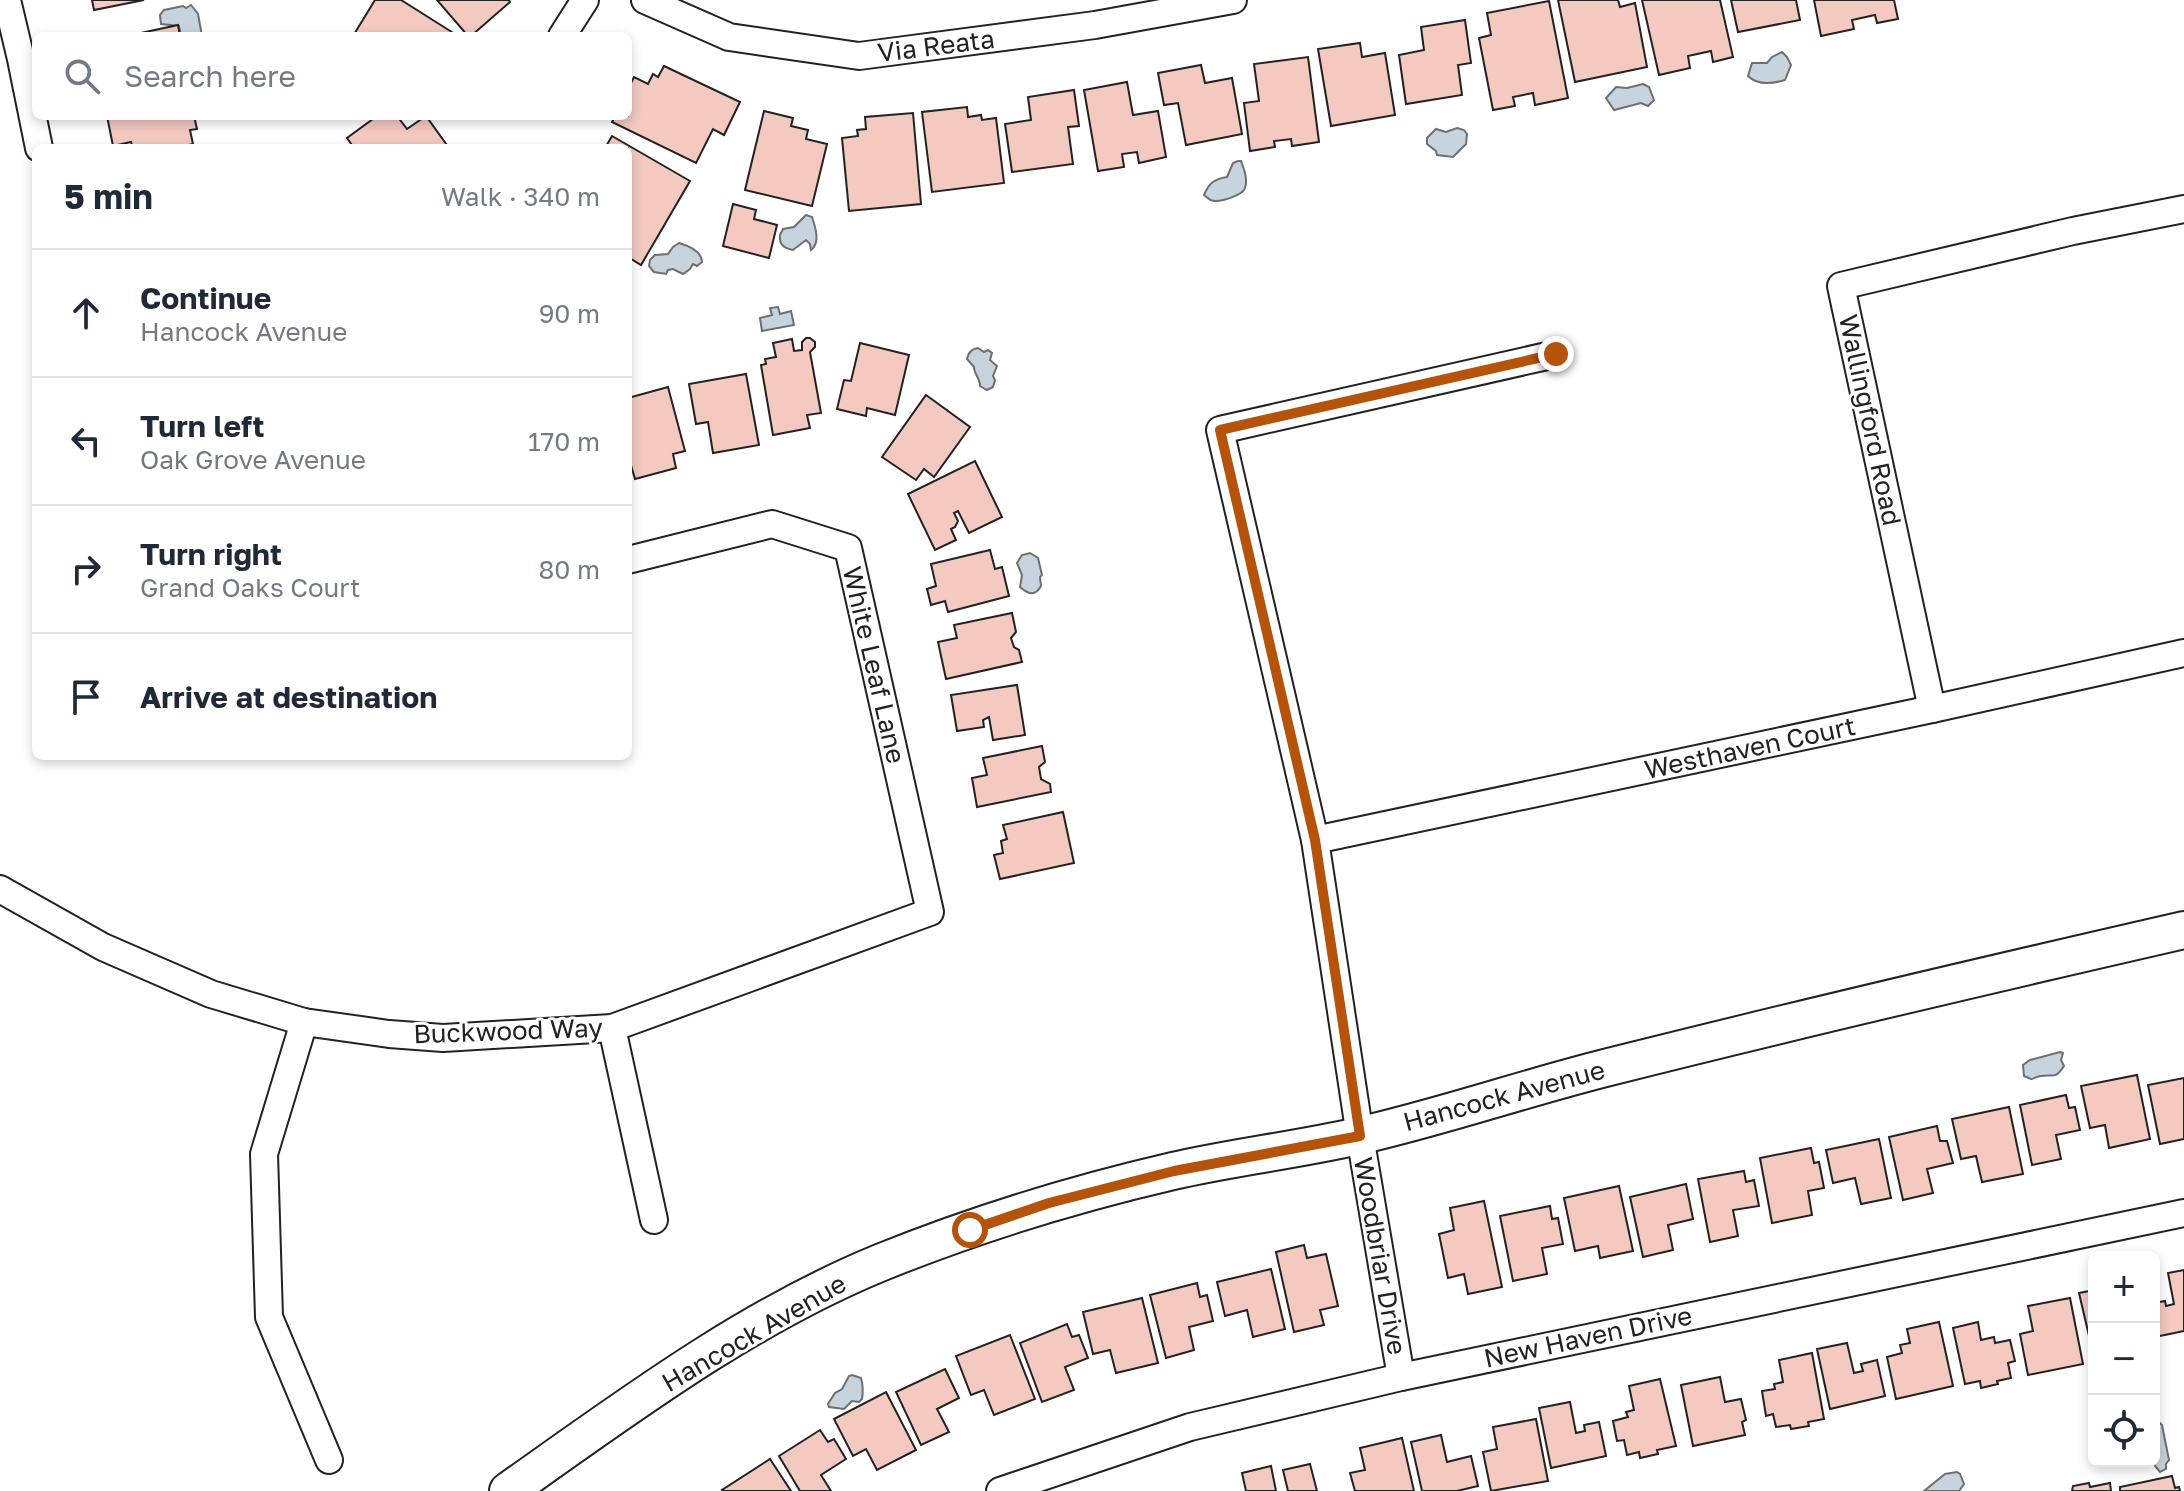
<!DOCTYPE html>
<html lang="en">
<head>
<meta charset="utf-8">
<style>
	:root { --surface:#fff; --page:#f2f2f3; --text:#1f2937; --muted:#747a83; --line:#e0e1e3 }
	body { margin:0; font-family:"Golos Text",sans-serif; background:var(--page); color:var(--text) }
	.controls { position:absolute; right:24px; bottom:24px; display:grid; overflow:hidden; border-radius:12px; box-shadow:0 4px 12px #0003 }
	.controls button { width:72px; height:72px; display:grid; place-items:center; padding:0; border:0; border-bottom:2px solid var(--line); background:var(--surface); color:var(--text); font:40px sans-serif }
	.stop { position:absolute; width:24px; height:24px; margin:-18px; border:6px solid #b45309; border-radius:50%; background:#fff }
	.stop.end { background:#b45309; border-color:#fff; box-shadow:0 2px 8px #0008 }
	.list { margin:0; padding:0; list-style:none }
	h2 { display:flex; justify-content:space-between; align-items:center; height:104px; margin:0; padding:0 32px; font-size:34px }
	h2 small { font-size:26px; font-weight:400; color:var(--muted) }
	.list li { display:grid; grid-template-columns:52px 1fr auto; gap:24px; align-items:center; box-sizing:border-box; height:128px; padding:0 32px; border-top:2px solid var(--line) }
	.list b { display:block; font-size:30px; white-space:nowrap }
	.list p { margin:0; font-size:26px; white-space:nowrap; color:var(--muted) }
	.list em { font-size:26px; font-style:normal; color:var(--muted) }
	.icon { flex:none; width:44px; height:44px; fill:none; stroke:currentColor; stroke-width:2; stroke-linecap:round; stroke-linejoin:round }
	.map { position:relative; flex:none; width:2184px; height:1491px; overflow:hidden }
	.search { position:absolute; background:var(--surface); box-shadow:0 4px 12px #0003; left:32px; top:32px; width:600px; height:88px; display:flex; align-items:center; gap:20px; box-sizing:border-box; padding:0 28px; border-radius:12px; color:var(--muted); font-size:30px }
	.panel { position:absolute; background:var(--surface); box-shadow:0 4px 12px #0003; left:32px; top:144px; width:600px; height:616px; border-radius:12px }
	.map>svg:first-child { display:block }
	.water { fill:#c7d3dd; stroke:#6f6f6f; stroke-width:2 }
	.building { fill:#f3c9c0; stroke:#222; stroke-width:2 }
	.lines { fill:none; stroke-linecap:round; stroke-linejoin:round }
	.street-casing { stroke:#222; stroke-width:30 }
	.secondary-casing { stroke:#222; stroke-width:40 }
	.street { stroke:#fff; stroke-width:26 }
	.secondary { stroke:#fff; stroke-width:36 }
	.route { stroke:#b45309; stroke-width:10 }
	.labels { text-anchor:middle; stroke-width:6; stroke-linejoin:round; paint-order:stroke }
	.street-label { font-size:26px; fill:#222; stroke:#fff }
</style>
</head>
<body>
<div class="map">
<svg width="2184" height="1491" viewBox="0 0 2184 1491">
	<rect width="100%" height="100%" fill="#fff"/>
	<g class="water">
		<path d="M191,5L198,14L202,36H181L179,26L161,24L160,15L164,10L183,6L186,8Z"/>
		<path d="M1782,52L1787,57L1791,65L1785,80C1772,84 1758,86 1748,76L1752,63H1767L1772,57Z"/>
		<path d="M1643,84L1649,87L1654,100L1648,106L1641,103L1614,110L1606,98L1616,87L1627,88Z"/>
		<path d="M1457,128L1464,130L1467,134L1466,144L1453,157L1437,155L1436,151L1427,144V138L1436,129L1446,132Z"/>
		<path d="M1238,161H1241C1244,169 1248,179 1245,188C1243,195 1223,201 1216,201C1210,201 1209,199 1204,195C1209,183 1214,179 1227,177L1233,163Z"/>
		<path d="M806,215L812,217C815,226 821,243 811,250L810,244L806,240L793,250C784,248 779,245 780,235L783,229L794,227Z"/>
		<path d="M679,243C689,246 702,251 702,262L697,266L693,264L690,269L683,274L673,269L668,270L666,274L654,272L649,266L650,260L655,255L668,254L673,247Z"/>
		<path d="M778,307L780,314L791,311L794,325L762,331L760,318L772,315L770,308Z"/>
		<path d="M978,348L984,352L988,350L992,353L990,360L997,366L993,376L995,380L993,387L987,390L980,386C980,378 974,374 974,367L967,359C968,353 971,349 978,348Z"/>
		<path d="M1030,553L1038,558L1042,575L1040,577L1041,586C1035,597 1028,594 1020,587L1022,575L1017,563L1022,555Z"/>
		<path d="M2060,1052L2063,1053L2061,1060L2064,1066C2055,1080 2053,1074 2041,1076C2037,1076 2034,1079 2031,1079L2024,1076L2023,1065L2030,1060Z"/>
		<path d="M852,1375L861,1378C863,1385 863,1393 862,1399L859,1402L852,1401L844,1409L829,1407L828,1404L835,1393L842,1389L849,1376Z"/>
		<path d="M2154,1423H2160L2162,1425L2169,1460L2166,1464V1469L2160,1472L2151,1461H2154Z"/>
		<path d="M1957,1472L1960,1474L1964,1484L1959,1491H1924L1945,1474Z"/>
	</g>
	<g class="building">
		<path d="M92,0H144L94,10Z"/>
		<path d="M375,0H401L455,34L454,36H353Z"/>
		<path d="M437,0H509L510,2L471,36H468Z"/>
		<path d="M1558,0H1618L1620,7L1635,3L1647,67L1575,82Z"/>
		<path d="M1642,0H1720L1733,57L1713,62L1711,51L1688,56L1690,68L1659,75Z"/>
		<path d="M1731,0H1796L1800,20L1738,32Z"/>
		<path d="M1814,0H1894L1898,19L1877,23L1875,15L1852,20L1854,29L1821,36Z"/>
		<path d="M1549,1L1568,98L1535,105L1533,93L1513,97L1515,106L1493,110L1479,38L1491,35L1487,13Z"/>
		<path d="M1465,20L1471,63L1458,65L1462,95L1406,104L1399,55L1424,50L1421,27Z"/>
		<path d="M178,25L180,36H127Z"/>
		<path d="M1360,43L1362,57L1385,53L1395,115L1331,126L1318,49Z"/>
		<path d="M1308,57L1319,142L1292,146L1291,139L1274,141L1275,147L1250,151L1244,103L1259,101L1254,64Z"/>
		<path d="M1201,65L1205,83L1232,78L1242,134L1186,145L1178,103L1164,105L1158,73Z"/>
		<path d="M664,66L740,102L724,135L713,129L696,163L612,122L615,116H628V89L634,77L648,84L653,74L658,77Z"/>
		<path d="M1127,82L1133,115L1158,111L1166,157L1139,163L1137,152L1122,154L1124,167L1098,171L1084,90Z"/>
		<path d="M1074,90L1079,126L1068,127L1073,164L1012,172L1005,124L1031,120L1028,97Z"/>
		<path d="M967,107L968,117L981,115L982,120L996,118L1004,183L932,192L922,112Z"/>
		<path d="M764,111L793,118L791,126L808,130L806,139L827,144L812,206L745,190Z"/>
		<path d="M913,113L921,204L849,211L842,138L858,136L857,130L866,129L865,117Z"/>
		<path d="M107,116H194L197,129L190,130L193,144L175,148H133L131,142L113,146Z"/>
		<path d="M377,116H397L407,129L426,116L449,148H354L347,138Z"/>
		<path d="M612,136L690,181L641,265L628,257V148H605Z"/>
		<path d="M733,204L756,210L754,219L777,225L769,258L723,246Z"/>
		<path d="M806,338H810L815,342V347L810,352L821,413L807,415L810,428L773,435L761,365L766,364L765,359L776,357L773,343L792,339L794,351L802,350V342Z"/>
		<path d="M860,343L909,355L895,415L867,408L866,416L837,409L844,380L851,381Z"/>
		<path d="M746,374L759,445L713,453L708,422L696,424L689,384Z"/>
		<path d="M668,387L685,451L673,454L676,468L635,479L628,455V433H630L628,398Z"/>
		<path d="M926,395L970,427L934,477L924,469L916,480L882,457Z"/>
		<path d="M975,461L1002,517L969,533L958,511L954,513L958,521L955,527L951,529L956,540L935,550L908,494Z"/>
		<path d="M990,550L995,569L1002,567L1009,596L948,612L945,601L931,605L927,589L936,586L931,564Z"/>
		<path d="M1012,613L1016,632L1011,638L1014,647L1019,650L1022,662L946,679L938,642L957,638L954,625Z"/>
		<path d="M1017,685L1025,735L993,740L989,717L983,720L984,727L957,731L951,695Z"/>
		<path d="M1042,746L1045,762L1039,767L1041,779L1050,784L1051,792L977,807L972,778L987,775L983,758Z"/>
		<path d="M1063,812L1074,863L1000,879L994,855L1003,853L1001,841L1007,839L1003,825Z"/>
		<path d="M2137,1075L2150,1139L2109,1148L2105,1125L2090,1128L2081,1086Z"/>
		<path d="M2184,1078V1139L2160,1144L2148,1085Z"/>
		<path d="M2066,1095L2069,1108L2075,1107L2080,1130L2056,1135L2061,1159L2032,1165L2020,1105Z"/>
		<path d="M2009,1107L2023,1174L1982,1182L1976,1156L1961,1159L1952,1119Z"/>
		<path d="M1937,1126L1940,1141H1947L1953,1163L1927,1169L1933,1193L1903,1200L1889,1137Z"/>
		<path d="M1879,1139L1891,1198L1861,1204L1855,1178L1833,1183L1826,1150Z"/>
		<path d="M1811,1148L1814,1163L1819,1162L1824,1188L1808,1191L1812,1215L1772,1223L1760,1158Z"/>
		<path d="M1744,1171L1746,1182L1754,1180L1759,1206L1733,1210L1738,1236L1710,1242L1698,1179Z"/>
		<path d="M1686,1184L1693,1219L1668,1225L1673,1250L1643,1257L1630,1197Z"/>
		<path d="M1619,1186L1633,1251L1600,1258L1598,1246L1575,1251L1564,1198Z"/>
		<path d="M1484,1201L1502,1287L1468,1294L1464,1274L1448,1278L1439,1234L1454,1230L1450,1208Z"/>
		<path d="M1550,1206L1552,1219L1558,1218L1563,1244L1542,1248L1547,1274L1513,1281L1500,1216Z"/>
		<path d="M1304,1245L1307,1258L1326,1254L1338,1306L1320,1310L1324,1325L1294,1332L1276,1252Z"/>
		<path d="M1271,1269L1285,1329L1253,1337L1247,1310L1225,1316L1217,1282Z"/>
		<path d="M2184,1270V1331L2155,1337L2154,1303L2165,1301L2166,1306L2174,1304L2168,1273Z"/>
		<path d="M1197,1283L1200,1297L1207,1295L1213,1321L1189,1327L1194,1350L1166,1358L1150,1295Z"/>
		<path d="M2094,1290V1353H2093L2079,1293Z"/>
		<path d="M1142,1298L1158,1363L1116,1373L1110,1350L1093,1354L1083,1312Z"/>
		<path d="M2070,1298L2083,1364L2028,1375L2020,1334L2033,1331L2028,1306Z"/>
		<path d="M1939,1322L1953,1386L1896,1399L1887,1357L1902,1353L1900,1345L1910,1343L1907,1329Z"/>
		<path d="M1978,1322L1981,1340L1994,1337L1995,1343L2010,1340L2015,1361L2008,1363L2011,1378L1997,1381L1998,1384L1981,1388L1980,1381L1965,1384L1953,1328Z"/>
		<path d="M1067,1324L1072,1337L1079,1335L1088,1358L1065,1367L1074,1390L1042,1402L1020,1343Z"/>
		<path d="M1010,1335L1035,1399L994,1415L984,1390L971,1395L956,1356Z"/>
		<path d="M1847,1343L1854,1373L1863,1371L1861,1364L1877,1360L1885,1396L1830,1409L1817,1349Z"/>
		<path d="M1812,1353L1824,1419L1808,1422L1809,1426L1791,1429L1790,1425L1776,1427L1773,1414L1766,1416L1762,1391L1775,1389L1774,1384L1783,1382L1779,1360Z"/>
		<path d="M945,1369L959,1398L937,1409L949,1432L921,1445L896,1392Z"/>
		<path d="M1720,1377L1725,1402L1741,1399L1746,1420L1742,1422L1745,1435L1693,1446L1681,1385Z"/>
		<path d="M1660,1379L1676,1446L1657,1450L1658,1454L1640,1458L1639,1452L1627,1455L1624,1440L1617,1441L1613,1421L1628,1417L1626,1412L1634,1410L1629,1386Z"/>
		<path d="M886,1392L916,1450L877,1470L866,1449L853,1456L834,1419Z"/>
		<path d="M1570,1402L1576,1433L1585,1431L1584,1425L1599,1422L1606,1456L1551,1468L1539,1408Z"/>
		<path d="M1536,1419L1548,1481L1491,1491L1483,1452L1497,1449L1493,1427Z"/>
		<path d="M820,1430L828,1442L834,1439L846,1459L821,1475L831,1491H800L779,1456Z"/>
		<path d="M1441,1435L1447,1462L1471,1456L1478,1486L1457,1491H1422L1411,1442Z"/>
		<path d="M1402,1438L1414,1491H1355L1350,1473L1365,1470L1360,1448Z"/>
		<path d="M770,1459L791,1491H723L722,1490Z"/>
		<path d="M1310,1464L1317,1491H1288L1283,1470Z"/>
		<path d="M1271,1466L1276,1491H1246L1242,1473Z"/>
		<path d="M2172,1476L2175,1488L2179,1487L2180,1491H2120V1487Z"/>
		<path d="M2089,1483L2090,1487L2110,1483L2111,1491H2072L2073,1486Z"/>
	</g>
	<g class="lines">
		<g class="street-casing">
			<g id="street">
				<path d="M7,0L21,59L39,148"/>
				<path d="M645,0L729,37L859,56L1095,25L1233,0"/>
				<path d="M562,36L585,0"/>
				<path d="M1932,709L1841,286L2073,231L2184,209"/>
				<path d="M1315,840L1932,709L2184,653"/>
				<path d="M0,889L103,947L211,994L304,1022L389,1034L443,1038L612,1028L930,912L848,548L772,524L628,560"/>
				<path d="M304,1022L264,1154L269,1317L329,1460"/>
				<path d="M612,1028L654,1220"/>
				<path d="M1401,1377L1360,1136L1315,840L1220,430L1556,354"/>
				<path d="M1000,1491L1190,1427L1401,1377L2184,1213"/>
			</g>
		</g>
		<g class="secondary-casing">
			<path id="secondary" d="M508,1491C627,1407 747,1317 882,1262C976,1224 1074,1194 1173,1171C1234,1157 1297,1150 1358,1136C1442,1117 1525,1088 1609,1067C1800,1019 1992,974 2184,930"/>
		</g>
		<use href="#street" class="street"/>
		<use href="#secondary" class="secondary"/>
	</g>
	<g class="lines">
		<path class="route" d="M970,1230L1049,1203L1174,1171L1360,1136L1315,840L1220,430L1556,354"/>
	</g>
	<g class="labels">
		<g class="street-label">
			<text transform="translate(936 46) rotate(-7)" y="9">Via Reata</text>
			<text transform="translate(1870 420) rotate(78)" y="9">Wallingford Road</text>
			<text transform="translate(874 665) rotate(77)" y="9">White Leaf Lane</text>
			<text transform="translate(1750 748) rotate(-12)" y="9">Westhaven Court</text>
			<text transform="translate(508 1031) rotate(-2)" y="9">Buckwood Way</text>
			<text transform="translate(1504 1096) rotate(-15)" y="9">Hancock Avenue</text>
			<text transform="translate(1380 1256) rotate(80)" y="9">Woodbriar Drive</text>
			<text transform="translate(754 1333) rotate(-30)" y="9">Hancock Avenue</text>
			<text transform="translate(1588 1337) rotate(-12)" y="9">New Haven Drive</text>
		</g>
	</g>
</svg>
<div class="controls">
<button>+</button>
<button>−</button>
<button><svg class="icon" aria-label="locate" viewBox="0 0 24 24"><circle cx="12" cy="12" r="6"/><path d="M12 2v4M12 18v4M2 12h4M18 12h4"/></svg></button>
</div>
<div class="stop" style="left:970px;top:1230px"></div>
<div class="stop end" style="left:1556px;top:354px"></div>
<div class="search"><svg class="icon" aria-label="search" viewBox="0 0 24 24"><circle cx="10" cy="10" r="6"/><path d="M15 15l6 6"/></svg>Search here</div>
<section class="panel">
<h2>5 min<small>Walk · 340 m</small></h2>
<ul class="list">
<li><svg class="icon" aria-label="ahead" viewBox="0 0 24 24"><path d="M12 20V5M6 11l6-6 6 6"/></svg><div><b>Continue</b><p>Hancock Avenue</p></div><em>90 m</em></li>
<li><svg class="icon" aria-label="left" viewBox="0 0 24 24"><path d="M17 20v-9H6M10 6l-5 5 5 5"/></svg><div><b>Turn left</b><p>Oak Grove Avenue</p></div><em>170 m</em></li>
<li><svg class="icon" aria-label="right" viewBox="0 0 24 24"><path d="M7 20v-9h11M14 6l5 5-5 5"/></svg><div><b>Turn right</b><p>Grand Oaks Court</p></div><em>80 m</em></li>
<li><svg class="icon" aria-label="arrive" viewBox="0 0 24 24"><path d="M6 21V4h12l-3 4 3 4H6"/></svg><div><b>Arrive at destination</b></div></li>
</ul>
</section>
</div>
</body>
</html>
